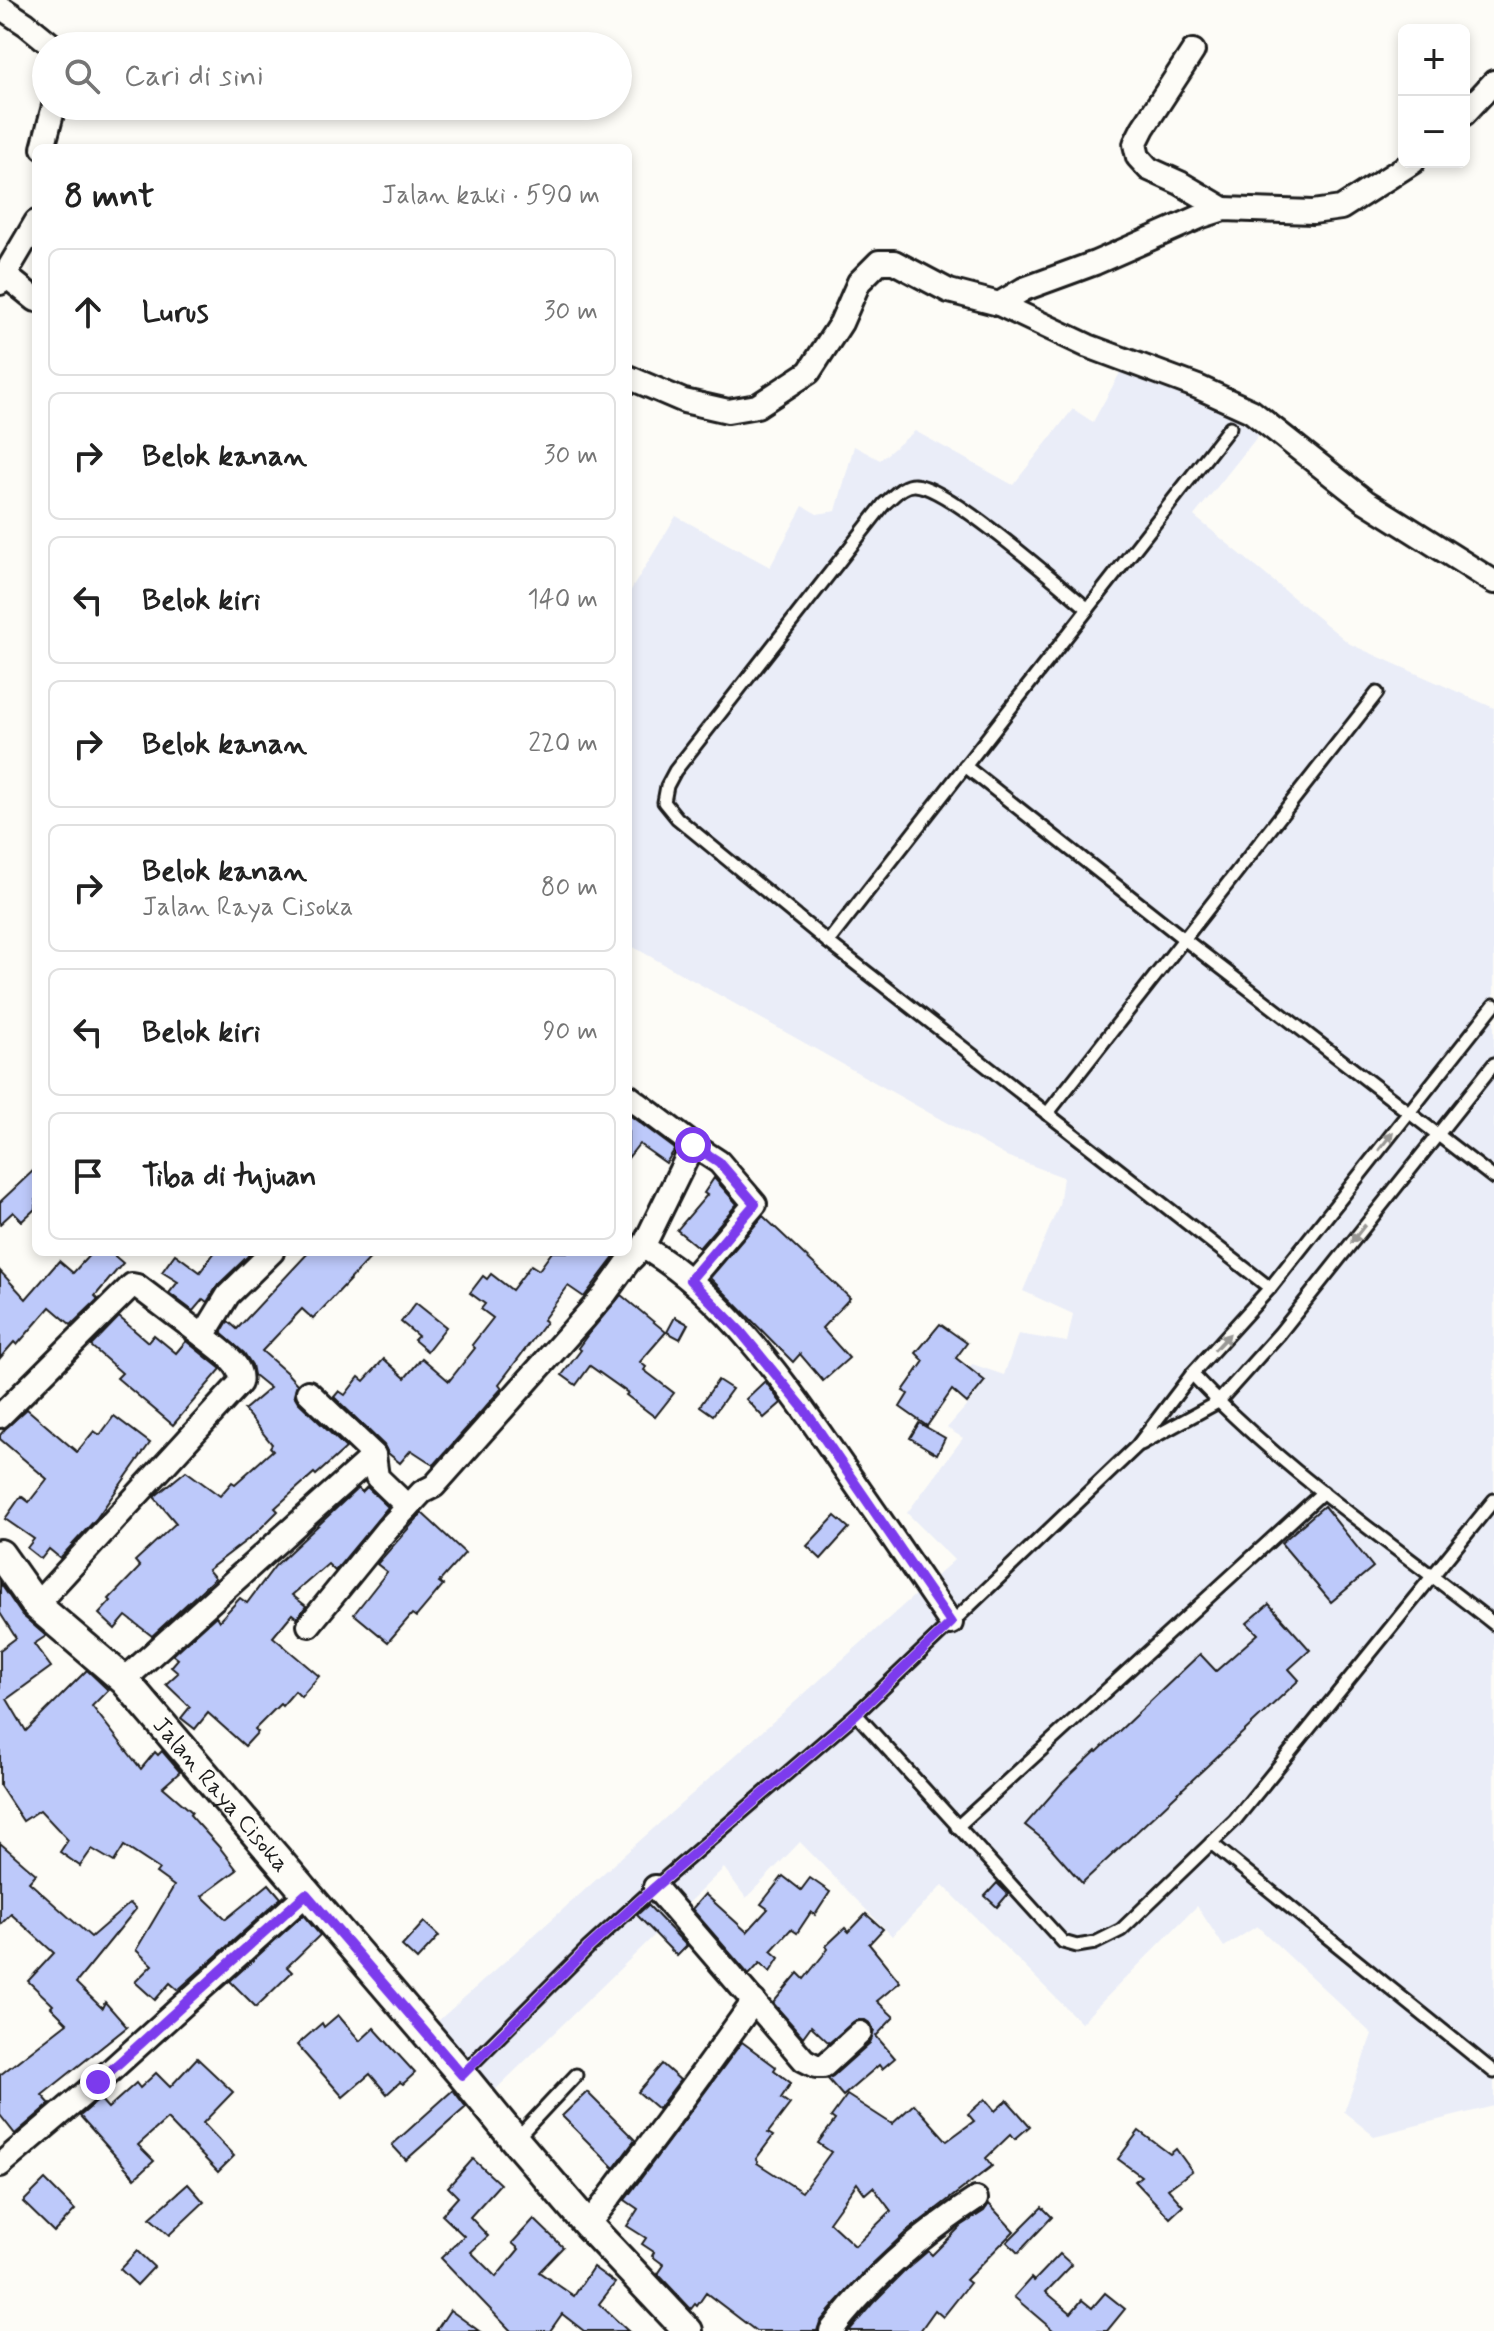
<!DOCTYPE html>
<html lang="id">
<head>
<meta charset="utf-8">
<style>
	:root { --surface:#fff; --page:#f6f6f6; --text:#222; --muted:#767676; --line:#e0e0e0 }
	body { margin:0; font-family:Mynerve,sans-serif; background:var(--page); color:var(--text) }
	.controls { position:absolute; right:24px; top:24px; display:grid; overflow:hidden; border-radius:12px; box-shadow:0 4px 12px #0003 }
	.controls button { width:72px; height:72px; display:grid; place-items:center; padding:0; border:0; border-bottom:2px solid var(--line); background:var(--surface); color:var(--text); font:40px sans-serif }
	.stop { position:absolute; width:24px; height:24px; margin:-18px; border:6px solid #7c3aed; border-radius:50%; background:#fff }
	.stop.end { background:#7c3aed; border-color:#fff; box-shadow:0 2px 8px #0008 }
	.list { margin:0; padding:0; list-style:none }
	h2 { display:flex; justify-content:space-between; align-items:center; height:104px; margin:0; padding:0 32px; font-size:34px }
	h2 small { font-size:26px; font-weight:400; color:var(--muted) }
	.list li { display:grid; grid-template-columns:52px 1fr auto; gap:24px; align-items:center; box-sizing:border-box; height:128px; margin:0 16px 16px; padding:0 16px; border:2px solid var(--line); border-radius:12px }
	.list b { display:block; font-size:30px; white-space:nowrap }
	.list p { margin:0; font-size:26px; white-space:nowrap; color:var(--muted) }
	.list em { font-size:26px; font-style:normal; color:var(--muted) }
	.icon { flex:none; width:44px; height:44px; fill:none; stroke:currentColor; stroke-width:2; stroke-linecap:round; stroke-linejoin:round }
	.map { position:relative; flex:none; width:1494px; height:2331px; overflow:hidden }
	.search { position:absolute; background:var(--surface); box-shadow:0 4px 12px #0003; left:32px; top:32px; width:600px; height:88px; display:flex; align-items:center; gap:20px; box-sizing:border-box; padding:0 28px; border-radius:44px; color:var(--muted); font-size:30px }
	.panel { position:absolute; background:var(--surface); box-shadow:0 4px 12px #0003; left:32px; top:144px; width:600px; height:1112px; border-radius:12px }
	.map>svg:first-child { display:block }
	.built { fill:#eaedf8 }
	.building { fill:#bdc9fa; stroke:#1c1c1c; stroke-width:2; fill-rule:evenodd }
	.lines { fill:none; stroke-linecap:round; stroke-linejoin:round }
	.service-casing { stroke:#1c1c1c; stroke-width:17 }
	.minor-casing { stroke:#1c1c1c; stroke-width:28 }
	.tertiary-casing { stroke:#1c1c1c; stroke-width:34 }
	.service { stroke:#fdfcf7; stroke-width:11 }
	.minor { stroke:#fdfcf7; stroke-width:22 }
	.tertiary { stroke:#fdfcf7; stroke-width:28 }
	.oneway { fill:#989794 }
	.route { stroke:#7c3aed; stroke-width:10 }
	.labels { text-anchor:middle; stroke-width:8; stroke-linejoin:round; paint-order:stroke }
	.street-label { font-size:24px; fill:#1c1c1c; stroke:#fdfcf7 }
</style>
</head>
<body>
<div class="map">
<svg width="1494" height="2331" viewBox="0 0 1494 2331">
	<rect width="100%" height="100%" fill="#fdfcf7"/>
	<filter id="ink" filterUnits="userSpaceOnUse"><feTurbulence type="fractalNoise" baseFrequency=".0125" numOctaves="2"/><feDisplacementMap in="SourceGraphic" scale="16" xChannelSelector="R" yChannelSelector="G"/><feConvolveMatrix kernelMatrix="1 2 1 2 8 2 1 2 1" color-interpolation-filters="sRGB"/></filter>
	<g filter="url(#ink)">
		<path class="built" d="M1121,371L1214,399L1265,427L1194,516L1350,644L1494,708V2106L1374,2136L1344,2112L1372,2034L1257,1926L1224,1947L1197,1906L1081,2023L943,1885L892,1936L800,1842L746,1898L724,1868L494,2091L438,2021L954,1560L907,1513L963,1438L947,1428L977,1394L962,1380L972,1364L1004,1375L1018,1334L1067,1342L1073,1314L1023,1291L1059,1205L1063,1177L1006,1156L628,944V595L676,516L770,567L803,506L817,514L836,511L854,446L880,460L915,431L1013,485L1073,409L1093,422Z"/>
		<g class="building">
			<path d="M628,1114L675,1149L666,1163L639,1144L628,1158Z"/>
			<path d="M36,1168V1208L22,1221L13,1212L0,1224V1202Z"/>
			<path d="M714,1178L737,1204L699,1248L677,1230L707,1195L704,1193Z"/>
			<path d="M763,1216L850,1298L822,1328L849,1358L823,1381L800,1354L793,1362L710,1278Z"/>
			<path d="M92,1252H110L123,1263L95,1296L98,1299L71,1325L50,1307L17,1345L14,1342L0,1358V1271L26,1299L59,1261L73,1273Z"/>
			<path d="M215,1252H246L249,1255L218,1285L207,1302L203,1299L193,1311L169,1293L178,1282L162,1272L175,1254L200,1272Z"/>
			<path d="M309,1252H376L313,1319L302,1309L262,1351L287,1373L297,1384L294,1395L298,1402L346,1448L316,1475L314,1473L275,1508L278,1511L256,1533L208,1570L215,1578L152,1636L126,1616L115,1629L99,1614L111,1601L109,1599L140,1567L135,1561L176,1523L154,1497L186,1471L220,1496L232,1482L235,1484L273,1450L270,1447L272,1444L244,1410L270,1388L254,1375L252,1365L244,1353L221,1333L228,1321L237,1329Z"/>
			<path d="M552,1252H618L584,1297L568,1286L543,1320L546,1322L499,1384L502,1388L434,1465L411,1450L400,1463L388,1453L384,1445L334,1397L339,1391L345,1395L359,1377L364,1381L384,1359L405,1378L422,1358L449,1381L475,1348L472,1345L493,1318L481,1309L485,1304L470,1293L483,1276L487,1279L491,1274L512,1290L531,1265L539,1270Z"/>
			<path d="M621,1295L666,1332L640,1362L646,1367L644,1370L674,1393L655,1417L626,1395L628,1393L590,1366L576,1385L562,1375L581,1350L578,1348L589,1333Z"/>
			<path d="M416,1303L446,1327L427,1351L414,1340L418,1336L401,1322Z"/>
			<path d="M119,1317L148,1342L154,1335L176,1353L186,1341L221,1369L173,1425L117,1378L122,1373L91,1346Z"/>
			<path d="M675,1317L688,1324L680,1339L667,1332Z"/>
			<path d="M940,1324L967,1343L956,1358L985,1381L967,1403L952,1390L927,1426L900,1407L908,1394L903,1391L924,1361L916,1353Z"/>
			<path d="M718,1380L732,1389L713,1415L700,1406Z"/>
			<path d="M765,1381L781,1403L764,1418L746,1399Z"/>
			<path d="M27,1409L77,1452L94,1431L100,1435L114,1416L150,1443L96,1519L60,1558L49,1549L41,1559L27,1548L34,1539L5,1519L21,1496L29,1502L47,1479L0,1439V1435L5,1429Z"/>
			<path d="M919,1423L945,1438L937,1454L910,1438Z"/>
			<path d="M367,1487L388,1507L335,1571L328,1564L292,1595L306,1606L297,1618L292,1614L273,1637L319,1676L301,1697L295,1691L282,1706L280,1704L255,1729L258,1732L245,1746L208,1713L195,1729L181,1718L190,1707L166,1684L178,1673L171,1667L178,1659L173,1655L216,1616L219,1621L240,1598L247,1603L275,1566L293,1549L358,1488L362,1492Z"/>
			<path d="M1324,1506L1373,1567L1331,1602L1281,1543Z"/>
			<path d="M422,1513L465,1553L439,1582L443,1585L416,1617L412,1614L388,1642L354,1614L387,1572L377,1564Z"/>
			<path d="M835,1516L849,1528L821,1559L807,1546Z"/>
			<path d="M0,1583L22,1615L46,1636L34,1644L51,1667L7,1699L26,1731L87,1670L108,1690L92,1706L141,1769L155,1752L158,1755L162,1751L180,1772L163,1787L192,1812L190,1815L220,1848L237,1870L202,1896L226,1919L269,1884L281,1898L178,1990L170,1983L155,2000L135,1982L152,1965L136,1950L174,1886L156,1873L159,1869L124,1846L114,1862L92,1849L80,1866L60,1852L68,1840L40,1810L23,1821L0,1786V1650L16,1638L0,1613Z"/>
			<path d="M1269,1604L1310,1650L1289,1669L1299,1680L1082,1883L1045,1841L1025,1825L1061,1784L1096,1751L1097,1752L1200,1654L1216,1671L1258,1634L1247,1623Z"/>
			<path d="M0,1843L36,1874L29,1882L91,1937L130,1903L136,1909L76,1983L102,2008L105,2002L127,2027L42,2095L50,2104L15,2134L0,2115V2075L67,2023L51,2007L53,2005L28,1981L54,1953L11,1914L0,1925Z"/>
			<path d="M783,1876L801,1890L810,1878L830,1892L815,1915L811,1912L797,1933L791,1929L771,1951L779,1958L770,1972L760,1963L749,1975L692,1909L705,1894L747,1932L768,1909L761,1904Z"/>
			<path d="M997,1883L1008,1894L997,1907L985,1896Z"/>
			<path d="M648,1905L687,1946L677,1956L637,1915Z"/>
			<path d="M866,1914L883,1929L869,1944L900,1982L877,2001L894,2017L876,2036L895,2058L882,2069L879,2065L843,2096L828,2079L833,2076L870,2043L874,2031L871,2024L865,2020H856L829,2043L811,2026L803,2037L773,2003L798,1973L804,1979L828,1949L826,1946L845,1928L849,1932Z"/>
			<path d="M303,1915L320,1935L287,1967L292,1972L256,2007L230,1981Z"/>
			<path d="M424,1922L439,1936L417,1960L402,1946Z"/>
			<path d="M338,2015L360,2041L374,2028L415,2073L403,2084L400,2082L387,2094L370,2074L343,2097L297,2045L322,2023L324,2027Z"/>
			<path d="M742,2042L776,2067L774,2070L791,2083L781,2098L790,2104L768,2133L773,2136L756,2159L758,2161L757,2163L802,2192L831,2152L818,2143L835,2120L831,2117L847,2095L892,2124L914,2104L947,2141L974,2121L968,2114L985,2099L995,2111L1007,2100L1030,2126L1015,2139L1011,2134L986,2158L992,2166L905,2233L870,2266L836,2303L820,2322L817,2331H756L706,2293L697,2306L695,2304L691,2309L658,2274L664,2265L652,2256L654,2252L642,2244L646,2238L627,2226L638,2209L625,2200ZM857,2183L865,2194L873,2187L891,2211L855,2246L829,2222Z"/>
			<path d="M197,2058L233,2092L203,2123L234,2156L218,2172L167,2119L138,2145L154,2161L135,2178L80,2116L100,2099L108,2108L136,2083L140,2088L156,2073L170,2087Z"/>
			<path d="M662,2064L680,2080L658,2109L638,2092Z"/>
			<path d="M453,2090L466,2107L406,2160L392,2145Z"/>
			<path d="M587,2092L635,2140L614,2168L562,2116Z"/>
			<path d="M1139,2131L1170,2154L1176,2149L1192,2171L1168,2189L1183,2206L1170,2218L1135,2181L1141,2176L1118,2159Z"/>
			<path d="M473,2159L500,2184L470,2217L488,2236L471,2252L496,2277L519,2249L512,2243L534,2219L563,2247L539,2272L574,2296L593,2267L615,2283L599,2304L628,2331H584L562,2314L550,2331H511L441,2258L464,2236L442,2215L458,2197L448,2187Z"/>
			<path d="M45,2180L75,2210L54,2232L23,2202Z"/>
			<path d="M188,2184L204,2202L169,2235L150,2218Z"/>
			<path d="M989,2204L1014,2231L966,2280L970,2283L943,2317L935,2310L920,2331H849L873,2303L907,2269L928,2251L932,2255L961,2226L984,2211Z"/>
			<path d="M1042,2207L1052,2217L1018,2253L1007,2242Z"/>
			<path d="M137,2251L154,2267L137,2285L120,2269Z"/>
			<path d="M1060,2254L1072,2265L1046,2292L1071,2313L1082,2300L1092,2308L1105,2293L1125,2309L1107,2331H1054L1014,2297L1031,2278L1034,2281Z"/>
			<path d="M450,2310L479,2331H436Z"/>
		</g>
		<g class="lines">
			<g class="service-casing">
				<g id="service">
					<path d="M1088,609C1057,583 949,487 915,485C903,484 894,496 884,504L675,771L667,786L664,802L677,818L828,942L1270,1288"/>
					<path d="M965,766L1184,939L1494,1178"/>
					<path d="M828,942L1230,427"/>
					<path d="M1047,1114L1377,693"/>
					<path d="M1192,1374C1281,1470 1392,1543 1494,1624"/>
					<path d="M1141,1444L1218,1402L1280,1333L1494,1064"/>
					<path d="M856,1714L1063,1942L1077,1946L1095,1943L1121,1930L1235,1820L1494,1500"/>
					<path d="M957,1827L1323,1492"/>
					<path d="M1211,1843L1494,2072"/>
					<path d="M462,2074L589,1947L655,1887L856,1714L1137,1446L1192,1374L1270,1288L1494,1005"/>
					<path d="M515,2140L576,2075"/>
				</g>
			</g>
			<g class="minor-casing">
				<g id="minor">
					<path d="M0,7L26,24L53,46"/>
					<path d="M1193,51L1143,128L1135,144L1138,157L1149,169L1180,183L1224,209"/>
					<path d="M1464,114L1494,82"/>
					<path d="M43,148L54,106"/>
					<path d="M5,275L36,300"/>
					<path d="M0,283L36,222"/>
					<path d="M999,304L1024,289L1095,263L1202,216L1224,209L1313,212L1341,208L1413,162"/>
					<path d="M628,377L684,401L728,411L757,406L809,372L841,323L859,282L879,262H894L949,291L999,304L1088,346L1198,387L1251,411L1365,501L1494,582"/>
					<path d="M643,1247C726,1294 794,1395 847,1472C882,1522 917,1573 951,1623"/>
					<path d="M690,1280L755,1204L719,1162L693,1145"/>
					<path d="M308,1392L374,1455"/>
					<path d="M0,1416L132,1285L137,1286L203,1336"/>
					<path d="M36,1605L240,1383C245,1364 217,1348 203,1336L228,1295L272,1252"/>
					<path d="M309,1625L387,1529L408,1507"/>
					<path d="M124,1680L374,1455L377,1477L408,1507L422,1492L434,1486L605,1294L628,1262L643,1247L693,1145L628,1096"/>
					<path d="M655,1887L804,2060L816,2066H824L860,2033"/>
					<path d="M0,2165L98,2082L306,1894"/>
					<path d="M587,2224C603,2208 615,2188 629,2171C673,2115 713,2058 754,2001"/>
					<path d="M831,2331C871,2278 921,2235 976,2199"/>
				</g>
			</g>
			<g class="tertiary-casing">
				<g id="tertiary">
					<path id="s1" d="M0,1554L36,1605L124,1680L462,2075L515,2140L587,2224L688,2331"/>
				</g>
			</g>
			<use href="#service" class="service"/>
			<use href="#minor" class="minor"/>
			<use href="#tertiary" class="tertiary"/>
		</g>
		<defs><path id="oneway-solid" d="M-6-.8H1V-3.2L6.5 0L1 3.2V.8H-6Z" transform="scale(2)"/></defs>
		<g class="oneway">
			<use href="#oneway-solid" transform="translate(1386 1141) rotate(-52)"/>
			<use href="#oneway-solid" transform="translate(1358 1234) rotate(128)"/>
			<use href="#oneway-solid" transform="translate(1222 1342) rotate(-47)"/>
		</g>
	</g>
	<g class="lines" filter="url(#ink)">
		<path class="route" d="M98,2082L306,1894L462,2075L589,1947L655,1887L856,1714L951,1623L804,1409L740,1331L690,1280L755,1204L719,1162L693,1145"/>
	</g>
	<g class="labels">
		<g class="street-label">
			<text dy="8" stroke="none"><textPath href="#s1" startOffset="328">Jalan Raya Cisoka</textPath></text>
		</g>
	</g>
</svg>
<div class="controls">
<button>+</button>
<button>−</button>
</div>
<div class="stop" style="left:693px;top:1145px"></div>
<div class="stop end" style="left:98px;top:2082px"></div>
<div class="search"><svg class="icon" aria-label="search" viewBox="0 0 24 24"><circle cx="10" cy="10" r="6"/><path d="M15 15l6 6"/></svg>Cari di sini</div>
<section class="panel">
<h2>8 mnt<small>Jalan kaki · 590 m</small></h2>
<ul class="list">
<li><svg class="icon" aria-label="ahead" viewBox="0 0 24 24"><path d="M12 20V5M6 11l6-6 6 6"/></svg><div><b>Lurus</b></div><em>30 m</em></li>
<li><svg class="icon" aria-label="right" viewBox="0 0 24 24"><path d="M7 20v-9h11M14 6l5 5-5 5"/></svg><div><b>Belok kanan</b></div><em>30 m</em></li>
<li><svg class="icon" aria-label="left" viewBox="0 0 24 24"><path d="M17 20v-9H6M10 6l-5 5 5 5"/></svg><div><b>Belok kiri</b></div><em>140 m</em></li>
<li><svg class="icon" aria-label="right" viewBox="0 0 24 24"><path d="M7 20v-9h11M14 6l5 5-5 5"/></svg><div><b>Belok kanan</b></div><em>220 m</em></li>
<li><svg class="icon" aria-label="right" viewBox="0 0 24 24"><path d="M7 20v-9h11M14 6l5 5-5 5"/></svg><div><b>Belok kanan</b><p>Jalan Raya Cisoka</p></div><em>80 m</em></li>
<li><svg class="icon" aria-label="left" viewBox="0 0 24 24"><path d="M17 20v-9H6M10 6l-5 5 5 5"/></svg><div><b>Belok kiri</b></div><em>90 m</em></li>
<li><svg class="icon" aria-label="arrive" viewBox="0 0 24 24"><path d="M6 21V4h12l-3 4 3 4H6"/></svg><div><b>Tiba di tujuan</b></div></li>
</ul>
</section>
</div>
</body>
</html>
